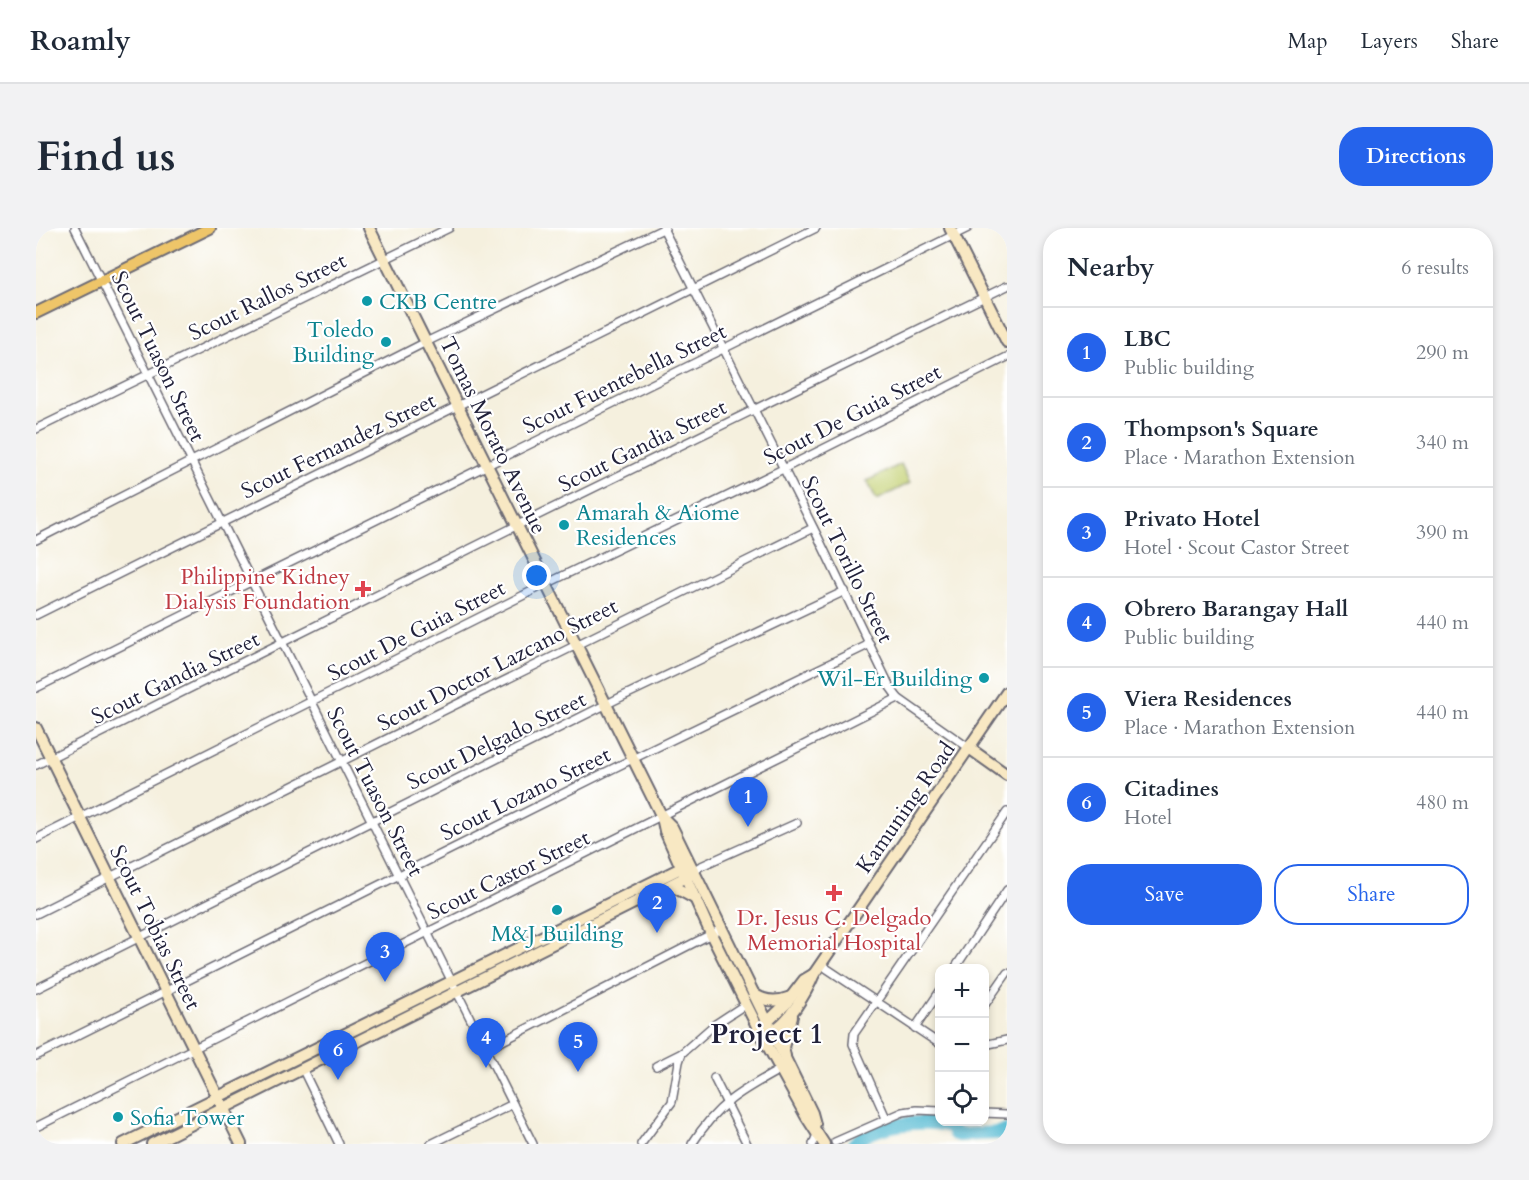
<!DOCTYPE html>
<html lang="en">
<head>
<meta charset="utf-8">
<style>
	:root { --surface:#fff; --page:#f2f2f3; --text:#1f2937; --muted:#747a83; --line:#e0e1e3; --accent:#2563eb }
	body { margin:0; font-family:Cardo,serif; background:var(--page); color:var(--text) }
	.controls { position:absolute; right:18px; bottom:18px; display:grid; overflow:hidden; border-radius:12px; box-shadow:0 3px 9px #0003 }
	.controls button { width:54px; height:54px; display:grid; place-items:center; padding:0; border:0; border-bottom:2px solid var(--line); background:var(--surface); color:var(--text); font:30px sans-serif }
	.you { position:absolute; left:501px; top:348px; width:21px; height:21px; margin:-15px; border:4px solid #fff; border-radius:50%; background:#1a73e8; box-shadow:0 0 0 9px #1a73e833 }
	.badge { display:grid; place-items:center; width:39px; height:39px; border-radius:50%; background:var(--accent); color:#fff; font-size:20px; font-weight:700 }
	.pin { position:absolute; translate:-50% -50px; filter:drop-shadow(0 2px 3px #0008) }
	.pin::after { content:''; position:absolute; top:32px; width:21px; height:18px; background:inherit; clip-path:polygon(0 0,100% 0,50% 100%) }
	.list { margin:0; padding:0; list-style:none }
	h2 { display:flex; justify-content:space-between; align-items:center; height:78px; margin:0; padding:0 24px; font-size:26px }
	h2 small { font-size:20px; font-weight:400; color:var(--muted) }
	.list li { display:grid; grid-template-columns:39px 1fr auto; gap:18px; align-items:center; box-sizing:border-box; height:90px; padding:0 24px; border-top:2px solid var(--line) }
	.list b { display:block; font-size:22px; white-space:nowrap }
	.list p { margin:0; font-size:20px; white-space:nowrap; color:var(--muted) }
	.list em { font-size:20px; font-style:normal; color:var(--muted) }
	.actions { display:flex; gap:12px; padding:18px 24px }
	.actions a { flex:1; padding:14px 0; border:2px solid var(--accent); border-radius:24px; text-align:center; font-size:21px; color:var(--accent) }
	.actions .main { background:var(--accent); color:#fff }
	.icon { flex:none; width:33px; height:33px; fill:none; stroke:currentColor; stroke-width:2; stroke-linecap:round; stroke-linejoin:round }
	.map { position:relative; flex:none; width:971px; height:916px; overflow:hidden; border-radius:24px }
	header { display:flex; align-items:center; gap:36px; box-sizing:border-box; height:84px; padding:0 30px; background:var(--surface); border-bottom:2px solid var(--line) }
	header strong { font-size:28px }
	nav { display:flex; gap:33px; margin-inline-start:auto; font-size:21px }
	.intro { display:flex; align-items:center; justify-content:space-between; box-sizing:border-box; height:144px; padding:0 36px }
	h1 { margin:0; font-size:42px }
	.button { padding:15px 27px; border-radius:24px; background:var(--accent); color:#fff; font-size:21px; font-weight:700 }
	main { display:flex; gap:36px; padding:0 36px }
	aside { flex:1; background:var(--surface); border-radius:24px; box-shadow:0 3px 9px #0003 }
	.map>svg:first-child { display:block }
	.green { fill:#c3d072; stroke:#727956; stroke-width:1.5 }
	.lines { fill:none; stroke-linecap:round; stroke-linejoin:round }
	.river { stroke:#53b9d1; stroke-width:14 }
	.street-casing { stroke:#6c6a74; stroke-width:10 }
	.secondary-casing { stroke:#6c6a74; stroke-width:14 }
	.primary-casing { stroke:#6c6a74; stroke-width:14 }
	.street { stroke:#fff; stroke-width:7 }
	.secondary { stroke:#f8e8c3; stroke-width:10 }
	.primary { stroke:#eec569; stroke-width:10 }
	.culture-dot { fill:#0f9aa8; stroke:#fff; stroke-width:2 }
	.health-dot { fill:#e0444e; stroke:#fff; stroke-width:2 }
	.labels { text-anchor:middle; stroke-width:4.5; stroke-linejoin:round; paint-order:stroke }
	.street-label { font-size:22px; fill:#22223b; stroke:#fff }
	.culture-label { font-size:22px; fill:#0d838f; stroke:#fff; text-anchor:start }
	.health-label { font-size:22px; fill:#be3a42; stroke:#fff; text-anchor:end }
	.district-label { font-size:28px; font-weight:bold; fill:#22223b; stroke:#fff }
</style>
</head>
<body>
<header>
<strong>Roamly</strong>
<nav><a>Map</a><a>Layers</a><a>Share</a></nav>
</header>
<div class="intro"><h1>Find us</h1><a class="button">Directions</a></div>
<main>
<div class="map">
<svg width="971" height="916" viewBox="0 0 971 916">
	<rect width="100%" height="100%" fill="#fff"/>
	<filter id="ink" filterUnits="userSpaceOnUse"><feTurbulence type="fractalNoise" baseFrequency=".0167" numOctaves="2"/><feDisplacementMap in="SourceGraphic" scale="12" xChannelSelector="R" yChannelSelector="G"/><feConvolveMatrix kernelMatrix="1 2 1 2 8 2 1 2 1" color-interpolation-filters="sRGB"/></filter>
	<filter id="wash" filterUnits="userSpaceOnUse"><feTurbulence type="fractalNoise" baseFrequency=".008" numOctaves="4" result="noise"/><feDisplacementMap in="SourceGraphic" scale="24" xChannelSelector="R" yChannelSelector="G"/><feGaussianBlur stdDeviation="1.35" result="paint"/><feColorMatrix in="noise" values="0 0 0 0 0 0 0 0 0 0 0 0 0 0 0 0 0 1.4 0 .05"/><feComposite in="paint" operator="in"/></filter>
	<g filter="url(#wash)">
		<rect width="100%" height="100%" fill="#f5f0de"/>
		<path class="green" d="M865,236L874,255L841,272L831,253Z"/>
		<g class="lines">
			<path class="river" d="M818,916C838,896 888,890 914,898L919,906L923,907L962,905L971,902"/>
		</g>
	</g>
	<g filter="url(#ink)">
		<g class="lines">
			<g class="street-casing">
				<g id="street">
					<path d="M39,0L497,916"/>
					<path d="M627,0L782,309L854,459L862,470L933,520"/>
					<path d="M0,201L413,0"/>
					<path d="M0,312L390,114L629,0"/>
					<path d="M0,387L780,0"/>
					<path d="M0,460L932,0"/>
					<path d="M0,537L494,291L971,58"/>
					<path d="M0,611L510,356L747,241L971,129"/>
					<path d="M658,645L663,639L761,595"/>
					<path d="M0,686C259,557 517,427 777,300"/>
					<path d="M784,736L904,816"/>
					<path d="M919,740L971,662"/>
					<path d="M0,761L583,470L809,363"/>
					<path d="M948,778L971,745"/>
					<path d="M879,800L904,763"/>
					<path d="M948,817L971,812"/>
					<path d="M449,822L685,701"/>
					<path d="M0,828L582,538L834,416"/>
					<path d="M620,838L646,825"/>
					<path d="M266,840L303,916"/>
					<path d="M678,850L711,916"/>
					<path d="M948,885L971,886"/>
					<path d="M850,890L817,816L818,806L971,584"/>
					<path d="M0,899L862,470"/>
					<path d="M799,914L867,884L881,882L904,883"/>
					<path d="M395,916L477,876"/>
					<path d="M605,916L636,874L643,834L646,825L678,797L710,776"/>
					<path d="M656,916C681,876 705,863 745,841"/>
					<path d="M777,916L782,904"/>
				</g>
			</g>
			<g class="secondary-casing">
				<g id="secondary">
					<path d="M333,0L626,589L629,603L675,706L723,802L770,888L788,916"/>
					<path d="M914,0L971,114"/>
					<path d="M0,500L205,916"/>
					<path d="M933,520L971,547"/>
					<path d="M626,589L636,599L776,885L779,896"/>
					<path d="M627,660H640L660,671"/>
					<path d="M717,765C728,774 742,774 755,769"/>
					<path d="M725,800L749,777L768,752L778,746"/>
					<path d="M723,802C727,802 730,804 733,803C751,800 772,761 778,746L971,464"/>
					<path d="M749,828L747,819L756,788"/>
					<path d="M87,916L653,636"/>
					<path d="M116,916L658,645"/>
				</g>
			</g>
			<g class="primary-casing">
				<path id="primary" d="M0,85L174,0"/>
			</g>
			<use href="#street" class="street"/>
			<use href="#secondary" class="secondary"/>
			<use href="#primary" class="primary"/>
		</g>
	</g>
	<g class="culture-dot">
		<circle cx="331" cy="73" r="6"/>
		<circle cx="350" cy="114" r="6"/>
		<circle cx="528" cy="297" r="6"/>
		<circle cx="948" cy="450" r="6"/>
		<circle cx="521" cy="682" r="6"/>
		<circle cx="82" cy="889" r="6"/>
	</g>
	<g class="health-dot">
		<path d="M324 352h6v6h6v6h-6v6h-6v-6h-6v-6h6z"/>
		<path d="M795 656h6v6h6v6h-6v6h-6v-6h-6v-6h6z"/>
	</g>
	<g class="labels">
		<g class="street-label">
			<text transform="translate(231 68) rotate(-26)" y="8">Scout Rallos Street</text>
			<text transform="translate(123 128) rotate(64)" y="8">Scout Tuason Street</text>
			<text transform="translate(588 150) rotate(-26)" y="8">Scout Fuentebella Street</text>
			<text transform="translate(816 186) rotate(-27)" y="8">Scout De Guia Street</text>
			<text transform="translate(458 207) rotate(64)" y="8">Tomas Morato Avenue</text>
			<text transform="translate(302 217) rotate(-26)" y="8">Scout Fernandez Street</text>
			<text transform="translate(606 217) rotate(-26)" y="8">Scout Gandia Street</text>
			<text transform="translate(812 331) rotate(64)" y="8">Scout Torillo Street</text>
			<text transform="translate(380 402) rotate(-27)" y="8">Scout De Guia Street</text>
			<text transform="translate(461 436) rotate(-27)" y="8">Scout Doctor Lazcano Street</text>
			<text transform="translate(139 449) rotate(-26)" y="8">Scout Gandia Street</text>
			<text transform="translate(460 512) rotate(-26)" y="8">Scout Delgado Street</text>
			<text transform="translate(340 563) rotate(63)" y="8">Scout Tuason Street</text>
			<text transform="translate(489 565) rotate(-26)" y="8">Scout Lozano Street</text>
			<text transform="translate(869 579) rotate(-55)" y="8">Kamuning Road</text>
			<text transform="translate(472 646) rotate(-26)" y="8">Scout Castor Street</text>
			<text transform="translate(120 699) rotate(64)" y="8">Scout Tobias Street</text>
		</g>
		<g class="culture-label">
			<text x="343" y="81">CKB Centre</text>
			<text x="338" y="109" text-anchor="end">Toledo<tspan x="338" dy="25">Building</tspan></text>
			<text x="540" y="292">Amarah &amp; Aiome<tspan x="540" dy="25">Residences</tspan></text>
			<text x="936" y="458" text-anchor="end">Wil-Er Building</text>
			<text x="521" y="713" text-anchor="middle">M&amp;J Building</text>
			<text x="94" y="897">Sofia Tower</text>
		</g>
		<g class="health-label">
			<text x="314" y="356">Philippine Kidney<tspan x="314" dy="25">Dialysis Foundation</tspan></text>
			<text x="798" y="697" text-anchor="middle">Dr. Jesus C. Delgado<tspan x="798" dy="25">Memorial Hospital</tspan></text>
		</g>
		<g class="district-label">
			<text x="731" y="815">Project 1</text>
		</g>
	</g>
</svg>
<div class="controls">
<button>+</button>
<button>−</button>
<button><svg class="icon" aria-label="locate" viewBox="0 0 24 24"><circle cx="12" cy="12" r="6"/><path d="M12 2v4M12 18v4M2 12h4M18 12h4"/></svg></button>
</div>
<div class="you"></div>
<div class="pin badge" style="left:712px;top:599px">1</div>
<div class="pin badge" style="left:621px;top:705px">2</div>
<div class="pin badge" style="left:349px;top:754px">3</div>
<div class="pin badge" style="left:450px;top:840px">4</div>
<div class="pin badge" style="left:542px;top:844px">5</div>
<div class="pin badge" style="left:302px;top:852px">6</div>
</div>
<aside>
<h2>Nearby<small>6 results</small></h2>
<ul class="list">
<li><span class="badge">1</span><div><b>LBC</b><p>Public building</p></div><em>290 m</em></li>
<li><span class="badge">2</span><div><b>Thompson's Square</b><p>Place · Marathon Extension</p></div><em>340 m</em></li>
<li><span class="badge">3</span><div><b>Privato Hotel</b><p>Hotel · Scout Castor Street</p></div><em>390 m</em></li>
<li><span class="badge">4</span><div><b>Obrero Barangay Hall</b><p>Public building</p></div><em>440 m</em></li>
<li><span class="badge">5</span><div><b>Viera Residences</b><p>Place · Marathon Extension</p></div><em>440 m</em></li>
<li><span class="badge">6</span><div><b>Citadines</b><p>Hotel</p></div><em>480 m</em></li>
</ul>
<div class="actions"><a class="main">Save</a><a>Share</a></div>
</aside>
</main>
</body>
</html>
